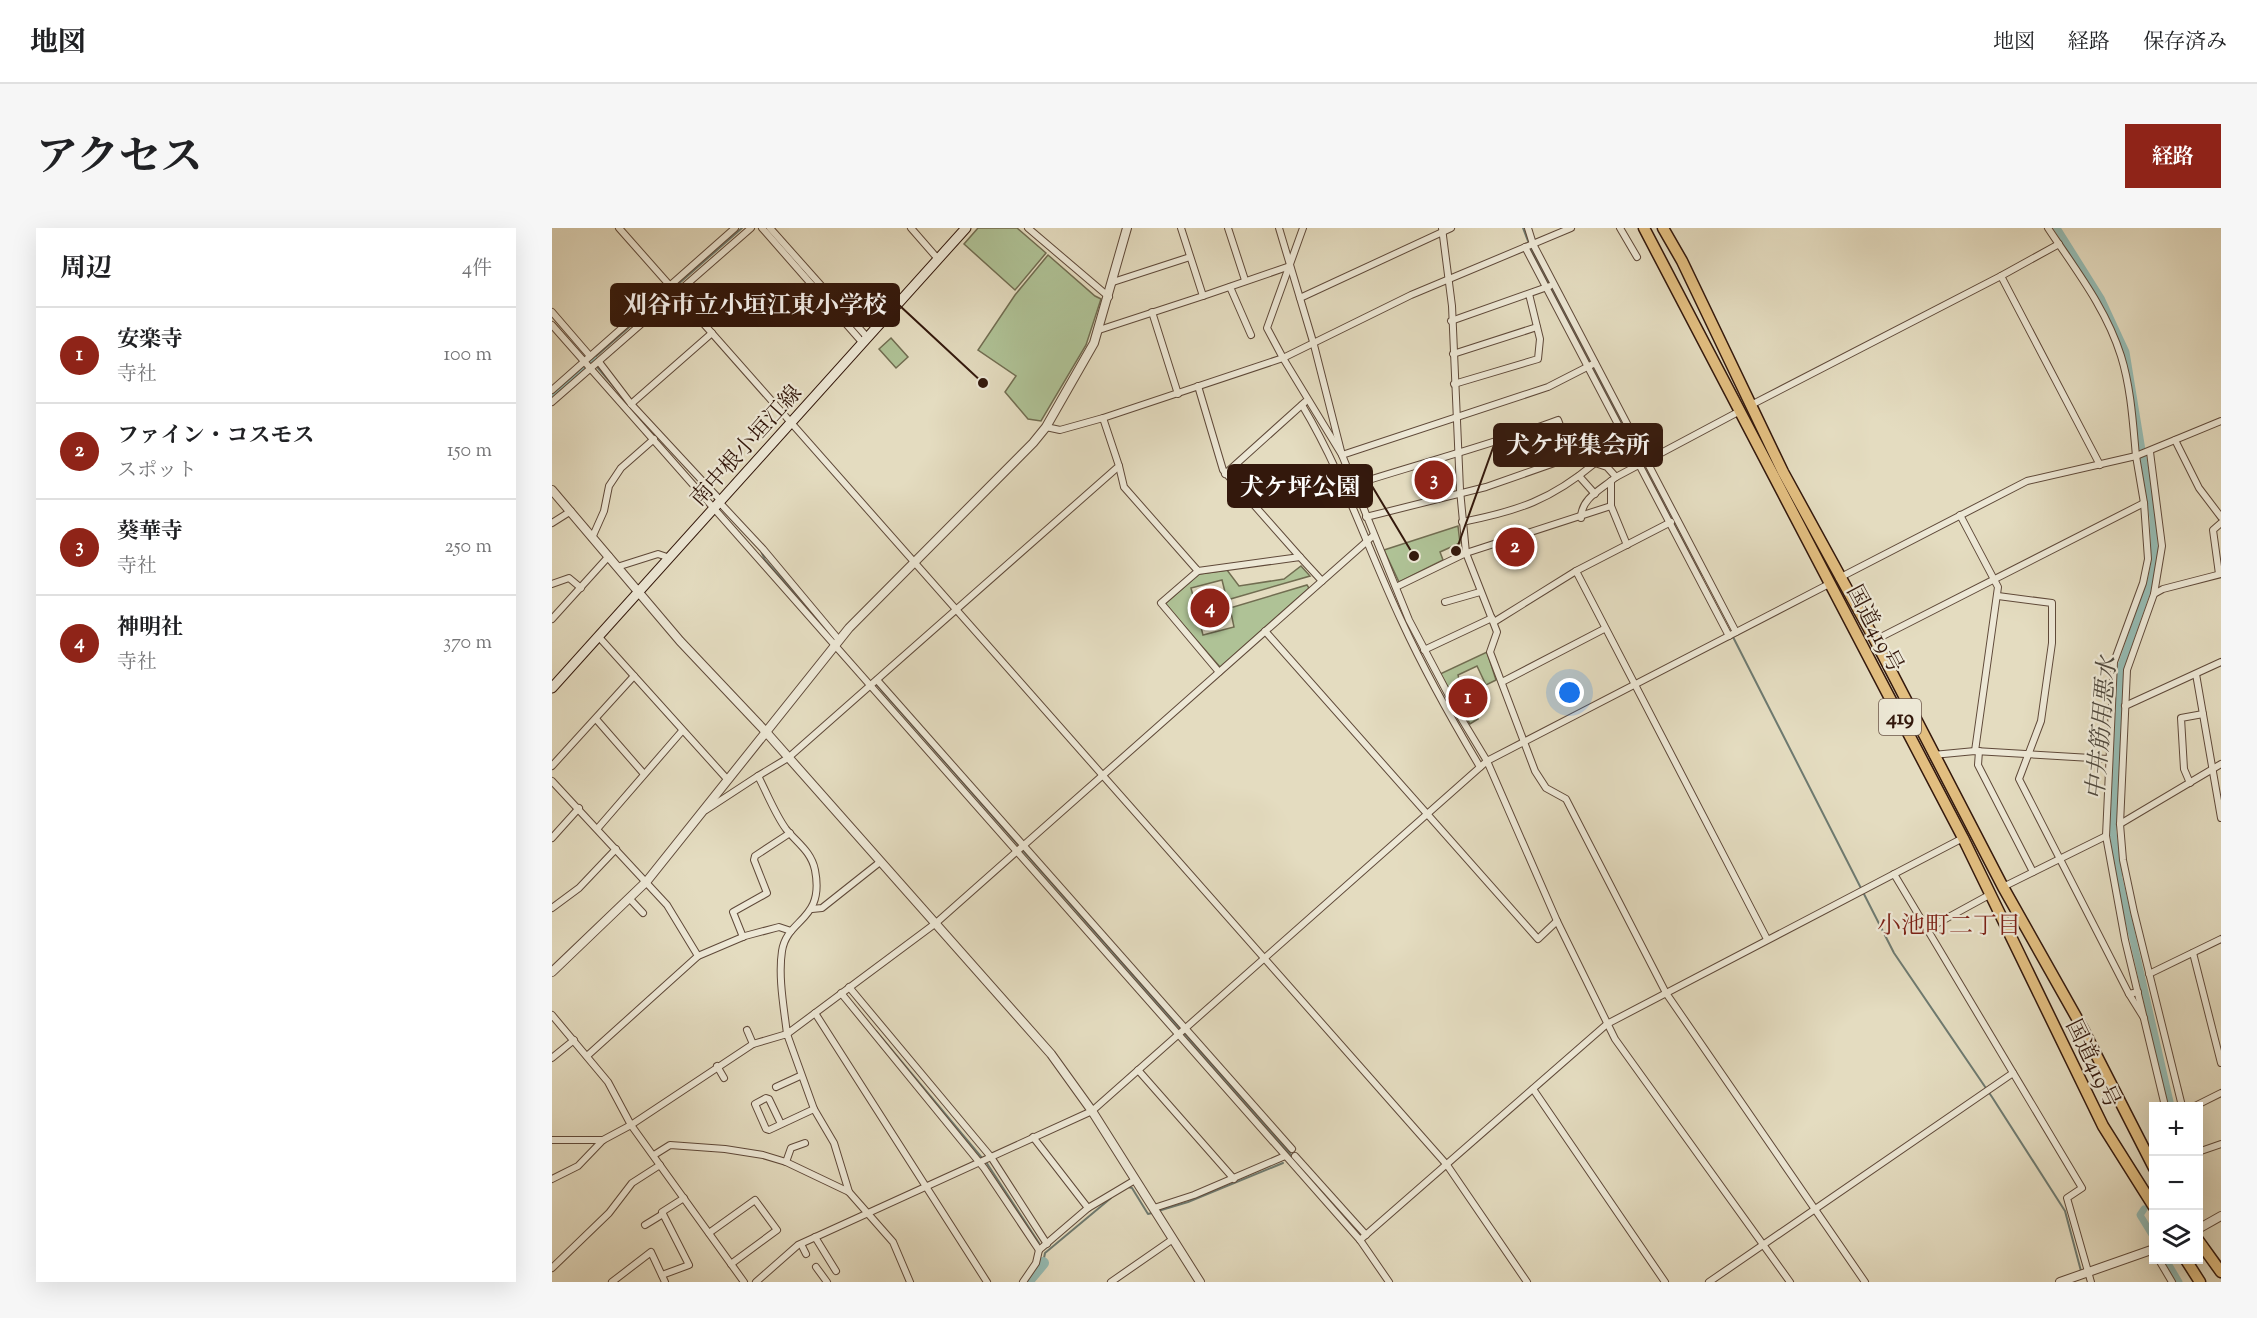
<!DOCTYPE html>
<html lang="ja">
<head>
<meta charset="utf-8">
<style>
	:root { --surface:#fff; --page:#f6f6f6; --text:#202124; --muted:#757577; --line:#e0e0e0; --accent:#8f2418 }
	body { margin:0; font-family:"Sorts Mill Goudy","Noto Serif JP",serif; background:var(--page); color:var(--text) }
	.controls { position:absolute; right:18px; bottom:18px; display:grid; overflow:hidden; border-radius:0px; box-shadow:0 6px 24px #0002 }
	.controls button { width:54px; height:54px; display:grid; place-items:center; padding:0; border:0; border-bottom:2px solid var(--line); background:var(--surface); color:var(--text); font:30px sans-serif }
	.you { position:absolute; left:1018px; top:465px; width:21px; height:21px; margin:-15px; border:4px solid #fff; border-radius:50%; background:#1a73e8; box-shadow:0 0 0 9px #1a73e833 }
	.badge { display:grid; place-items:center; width:39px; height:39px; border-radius:50%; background:var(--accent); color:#fff; font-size:20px; font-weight:700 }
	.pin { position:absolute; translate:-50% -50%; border:3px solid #fff; box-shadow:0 2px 6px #0006 }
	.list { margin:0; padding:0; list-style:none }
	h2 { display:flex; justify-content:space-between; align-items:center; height:78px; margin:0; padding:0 24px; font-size:26px }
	h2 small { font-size:20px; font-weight:400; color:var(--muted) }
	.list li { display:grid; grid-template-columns:39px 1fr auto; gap:18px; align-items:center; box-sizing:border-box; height:96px; padding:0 24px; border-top:2px solid var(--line) }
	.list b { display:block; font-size:22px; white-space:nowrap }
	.list p { margin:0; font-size:20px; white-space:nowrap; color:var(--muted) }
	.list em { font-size:20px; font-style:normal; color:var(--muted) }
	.icon { flex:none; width:33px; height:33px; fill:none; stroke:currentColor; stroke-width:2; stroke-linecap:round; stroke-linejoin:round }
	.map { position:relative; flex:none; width:1669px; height:1054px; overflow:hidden; border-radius:0px }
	header { display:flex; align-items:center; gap:36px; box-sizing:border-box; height:84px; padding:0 30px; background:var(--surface); border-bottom:2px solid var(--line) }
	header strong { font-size:28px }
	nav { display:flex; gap:33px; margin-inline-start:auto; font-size:21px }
	.intro { display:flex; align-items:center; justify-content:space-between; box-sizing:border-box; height:144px; padding:0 36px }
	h1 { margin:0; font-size:42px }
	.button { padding:15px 27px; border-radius:0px; background:var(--accent); color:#fff; font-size:21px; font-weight:700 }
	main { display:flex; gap:36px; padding:0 36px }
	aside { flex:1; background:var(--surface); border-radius:0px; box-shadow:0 6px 24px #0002 }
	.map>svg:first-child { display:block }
	.green { fill:#afc296; stroke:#716d51; stroke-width:1.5 }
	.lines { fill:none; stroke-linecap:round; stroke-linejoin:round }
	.stream { stroke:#6e7a70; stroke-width:2 }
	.canal { stroke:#95bbb3; stroke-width:7 }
	.river { stroke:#95bbb3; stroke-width:12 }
	.minor-casing { stroke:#5f4939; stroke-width:8 }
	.tertiary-casing { stroke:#5f4939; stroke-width:10 }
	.secondary-casing { stroke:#33180c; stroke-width:11 }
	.trunk-casing { stroke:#33180c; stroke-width:13 }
	.minor { stroke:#ede8d6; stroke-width:6 }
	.tertiary { stroke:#ede8d6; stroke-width:8 }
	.secondary { stroke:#ede8d6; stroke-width:9 }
	.trunk { stroke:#e2be80; stroke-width:10 }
	.labels { text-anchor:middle; stroke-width:4.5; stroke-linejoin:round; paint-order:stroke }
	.shield { fill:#ede8d6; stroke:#6b5649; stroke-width:1.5 }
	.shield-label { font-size:21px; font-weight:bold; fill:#33180c }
	.street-label { font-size:22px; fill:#33180c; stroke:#ede8d6 }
	.water-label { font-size:24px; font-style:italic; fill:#50493e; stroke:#ede8d6 }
	.neighbourhood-label { font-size:24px; fill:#7a1f14; stroke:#ede8d6 }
	.leader { fill:none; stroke:#33180c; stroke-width:2 }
	.callout-dot { fill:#33180c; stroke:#ede8d6; stroke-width:2 }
	.callout { fill:#33180c; stroke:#33180c; stroke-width:2 }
	.callout-label { font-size:24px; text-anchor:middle; font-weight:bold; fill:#fff }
</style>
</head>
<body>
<header>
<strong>地図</strong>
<nav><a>地図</a><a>経路</a><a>保存済み</a></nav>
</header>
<div class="intro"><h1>アクセス</h1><a class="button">経路</a></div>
<main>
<aside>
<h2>周辺<small>4件</small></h2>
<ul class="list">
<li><span class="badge">1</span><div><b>安楽寺</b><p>寺社</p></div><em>100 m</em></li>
<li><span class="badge">2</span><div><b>ファイン・コスモス</b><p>スポット</p></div><em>150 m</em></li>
<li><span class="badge">3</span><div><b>葵華寺</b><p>寺社</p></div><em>250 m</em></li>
<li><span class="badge">4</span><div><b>神明社</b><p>寺社</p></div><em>370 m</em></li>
</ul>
</aside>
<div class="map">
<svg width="1669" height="1054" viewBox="0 0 1669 1054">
	<rect width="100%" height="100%" fill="#e4dcc0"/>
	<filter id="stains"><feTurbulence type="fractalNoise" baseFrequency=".00333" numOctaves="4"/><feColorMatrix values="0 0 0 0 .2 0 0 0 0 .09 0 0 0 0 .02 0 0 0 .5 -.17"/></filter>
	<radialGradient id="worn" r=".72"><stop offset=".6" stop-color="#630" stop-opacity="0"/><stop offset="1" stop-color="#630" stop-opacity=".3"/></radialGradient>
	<g class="green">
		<path d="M426,0H465L494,25L463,62L412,16Z"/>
		<path d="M496,27L543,68L549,71L534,117L489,193L476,191L453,164L464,148L426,122L463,67Z"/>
		<path d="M339,110L356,129L344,140L327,121Z"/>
		<path d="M906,298L908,315L888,324L891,332L847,354L832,322Z"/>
		<path d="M749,338L758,348L675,372L670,352L639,360L651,407L682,399L678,380L755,357L757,360L668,439L613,376L647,346L675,342L687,358L732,351Z"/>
		<path d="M935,424L944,452L934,457L925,438L906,447L910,464L905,467L912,482L920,478L926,491L918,496L888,446Z"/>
	</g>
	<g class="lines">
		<g class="stream">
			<path d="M971,0L976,13"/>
			<path d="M979,21L1149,348"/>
			<path d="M64,161L40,133L42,130L190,0"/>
			<path d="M156,263L160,269"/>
			<path d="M209,323L213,332L265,390"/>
			<path d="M1180,407L1342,725L1440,869L1513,983L1529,1043"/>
			<path d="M325,457L740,928"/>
			<path d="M324,803L430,930"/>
			<path d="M434,934L487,1015"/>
			<path d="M576,959L580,960L596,986L600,985"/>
			<path d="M606,983L636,974L731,935"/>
			<path d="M491,1035L493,1025L559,970"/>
		</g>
		<g class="canal">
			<path d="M1505,0L1549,70L1574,124L1601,290L1603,333L1599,352L1569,438L1561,604L1567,650L1619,878"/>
			<path d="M1592,981L1588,987L1602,1010"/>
			<path d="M1614,1032L1627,1054"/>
		</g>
		<g class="river">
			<path d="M0,168L40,133"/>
			<path d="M475,1054L491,1035"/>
		</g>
		<g class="minor-casing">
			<g id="minor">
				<path d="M67,0L895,937L975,1054"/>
				<path d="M210,0L310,114"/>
				<path d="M218,0L315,109"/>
				<path d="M359,0L386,31"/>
				<path d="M476,0L557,69"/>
				<path d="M676,0L693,52"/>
				<path d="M727,0L762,117L790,227L996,159L1043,135"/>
				<path d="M751,0L715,100L731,130L790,227L857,392L906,485L935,533L1005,693L1063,811L1238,1054"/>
				<path d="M890,0L900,78L908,262L914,325L945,404L938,424L983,543L994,560L1014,571L1114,765L1313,1054"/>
				<path d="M976,0L981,16L1184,404"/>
				<path d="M1068,0L1085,29"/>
				<path d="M1496,0C1523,41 1554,80 1569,128C1579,160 1581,196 1584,228L1669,193"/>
				<path d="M1507,16L1449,48L1548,237"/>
				<path d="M973,19L1177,408"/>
				<path d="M561,54L638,29"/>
				<path d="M678,59L699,107"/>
				<path d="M651,68L738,38"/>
				<path d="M748,70L899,0"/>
				<path d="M0,84L38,128"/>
				<path d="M600,84L626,166"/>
				<path d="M899,93L998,58"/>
				<path d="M0,97L808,1012L837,1054"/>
				<path d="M547,102L651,68L629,0"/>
				<path d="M901,126L985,99"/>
				<path d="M47,134L79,176L169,273"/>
				<path d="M902,156L986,131L988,111L977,66"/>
				<path d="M646,158L671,242L748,329"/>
				<path d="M0,162L183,0"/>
				<path d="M0,174L199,0"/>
				<path d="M79,176L160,105"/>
				<path d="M750,177C791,245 816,322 850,394C873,444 900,492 928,539"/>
				<path d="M1199,177L1449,48"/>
				<path d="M551,190L567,238L236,530L206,548C215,565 223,586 234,601C245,615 259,623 263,642C273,693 235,690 230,723C226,749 232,780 235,806L384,695L822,307"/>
				<path d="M494,199L508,202L551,190L731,130L859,67L1019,0"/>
				<path d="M1623,212L1647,260L1669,289"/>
				<path d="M1598,224L1610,318L1602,366"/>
				<path d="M1043,235L1055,239L1064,249"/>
				<path d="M567,238L572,259L646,343L748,329L770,353"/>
				<path d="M673,246L753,174"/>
				<path d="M1027,248L1043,266"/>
				<path d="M801,257C869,235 939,217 1006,192L1012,208L1043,235C999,272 966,283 910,294"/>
				<path d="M168,275L211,321L287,412"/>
				<path d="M1059,278V253L1064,249L1188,183"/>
				<path d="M1408,287L1446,359L1423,523"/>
				<path d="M814,289L934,259L1031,225"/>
				<path d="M1029,290C1029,272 1046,263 1059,253"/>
				<path d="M0,295L19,283"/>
				<path d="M40,310L52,283L57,258L69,240L102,211"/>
				<path d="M65,339L106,326L118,330"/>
				<path d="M646,343L609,375L667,444"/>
				<path d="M1024,343L1215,711"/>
				<path d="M1667,346L1661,302L1669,295"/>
				<path d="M1287,350L1475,253L1584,228L1592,275L1596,331L1591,355L1562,434L1554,608L1573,712L1613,878"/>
				<path d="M0,356L17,350L29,360"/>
				<path d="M844,359L914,325L1059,278L1075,317"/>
				<path d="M1446,368L1500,375V415L1489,493L1467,551L1577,766L1586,764"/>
				<path d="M893,374L928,364"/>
				<path d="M0,391L57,328"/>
				<path d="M942,394L1024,343L1119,294"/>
				<path d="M713,403L986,711L1005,693"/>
				<path d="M46,408L175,551"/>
				<path d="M1323,412L1592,275"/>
				<path d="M872,422L940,390"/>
				<path d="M1644,446L1669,590"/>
				<path d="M325,452L740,921"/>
				<path d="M950,454L1052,401"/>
				<path d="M1573,478L1669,434"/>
				<path d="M44,491L92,546"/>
				<path d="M1427,523L1426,537L1481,644"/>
				<path d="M1381,527L1423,523L1556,531"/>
				<path d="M0,538L82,448"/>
				<path d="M0,553L115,677L146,728"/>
				<path d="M1638,555L1632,541L1629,490L1651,486"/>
				<path d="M154,582L206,548"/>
				<path d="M1568,596L1669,536"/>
				<path d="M46,600L130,503"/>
				<path d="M0,610L27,580"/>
				<path d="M1342,646L1375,701"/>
				<path d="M1451,659L1554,608"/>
				<path d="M1439,666L1375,701L1530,960L1515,970L1539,1054"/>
				<path d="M77,670L91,685"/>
				<path d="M0,680L27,660L64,621"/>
				<path d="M260,681L270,680L328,634"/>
				<path d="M191,709L181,684L215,665L202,632L203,628L238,605"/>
				<path d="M1641,725L1669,835"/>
				<path d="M1597,746L1669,711"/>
				<path d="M297,759L439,929L495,1016"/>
				<path d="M289,765L432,940L487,1022"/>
				<path d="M1577,766L1592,790"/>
				<path d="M263,785L435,1054"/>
				<path d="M0,787L56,854L79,897L192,1054"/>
				<path d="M195,802L201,816"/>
				<path d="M35,828L146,728L193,708L227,699L239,703"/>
				<path d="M0,830L22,812"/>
				<path d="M165,838L172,850"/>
				<path d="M586,842L682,951"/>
				<path d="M224,859L248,848"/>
				<path d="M981,861L1113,1054"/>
				<path d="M1630,878L1582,684L1571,632L1568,596L1575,442L1602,366L1611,361L1669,346"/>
				<path d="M1643,878L1669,865"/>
				<path d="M229,896L217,871L214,870L203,876L214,901L217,902L262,881"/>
				<path d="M481,909L536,980"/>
				<path d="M0,912H51"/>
				<path d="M1646,924L1669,916"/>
				<path d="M102,927L118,917L173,921L211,927L234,934L297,964"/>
				<path d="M743,928L814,1007"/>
				<path d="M234,934L239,920L253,915"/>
				<path d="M0,951L26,938L51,912L79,897L201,816L235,806L262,881L282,915L297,964L341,1014L358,1054"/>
				<path d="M602,980L642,967L733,928"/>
				<path d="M93,997L111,986"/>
				<path d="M157,1005L203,972L225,1002L179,1036"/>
				<path d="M263,1009L284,1043"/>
				<path d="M808,1012L1055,796L1411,610"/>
				<path d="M249,1016L254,1026"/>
				<path d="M1607,1032L1620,1054"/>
				<path d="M264,1039L275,1054"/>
				<path d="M0,1040L57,985L80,955L108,937"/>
				<path d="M110,1047L137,1037L110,984L132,970"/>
				<path d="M60,1054L99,1024L113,1054"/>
				<path d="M204,1054L246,1017L540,883L935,533L1279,355"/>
				<path d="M471,1054L484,1035L487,1022L536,980L583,952"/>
				<path d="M559,1054L621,1011"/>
				<path d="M1157,1054L1461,845"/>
			</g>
		</g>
		<g class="tertiary-casing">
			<g id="tertiary">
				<path d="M0,262L128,413L214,504L499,826L540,883L648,1054"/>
				<path d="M0,744L95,653L297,400L481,215L494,199L542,115L575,0"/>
				<path d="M1646,1001L1669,988"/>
				<path d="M1508,1054L1602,1021"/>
			</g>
		</g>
		<g class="secondary-casing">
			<path id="secondary" d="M0,460L414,0"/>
		</g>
		<g class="trunk-casing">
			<g id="trunk">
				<path d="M1092,0L1411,610L1551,898L1602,979"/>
				<path d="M1111,0L1130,33L1231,244L1323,412L1451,659L1531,801L1602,940"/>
				<path d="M1646,1012L1669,1044"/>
				<path d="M1634,1032L1648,1054"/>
			</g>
		</g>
		<use href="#minor" class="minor"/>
		<use href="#tertiary" class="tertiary"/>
		<use href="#secondary" class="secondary"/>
		<use href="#trunk" class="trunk"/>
	</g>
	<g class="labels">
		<rect class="shield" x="1327" y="471" width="42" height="36" rx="4.5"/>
		<g class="shield-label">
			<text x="1348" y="496">419</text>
		</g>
		<g class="street-label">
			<text transform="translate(193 217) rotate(-48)" y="8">南中根小垣江線</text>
			<text transform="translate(1324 400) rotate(62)" y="8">国道419号</text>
			<text transform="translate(1542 835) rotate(64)" y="8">国道419号</text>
		</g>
		<g class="water-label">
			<text transform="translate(1549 500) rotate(-85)" y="8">中井筋用悪水</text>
		</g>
		<g class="neighbourhood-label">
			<text x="1397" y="705">小池町二丁目</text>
		</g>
	</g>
	<path class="leader" d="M431 155L347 77M904 323L942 217M862 328L820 258"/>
	<g class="callout-dot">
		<circle cx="431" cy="155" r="6"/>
		<circle cx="904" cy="323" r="6"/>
		<circle cx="862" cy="328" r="6"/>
	</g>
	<g class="callout">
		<rect x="59" y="56" width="288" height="42" rx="6"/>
		<rect x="942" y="196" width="168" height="42" rx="6"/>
		<rect x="676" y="237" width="144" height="42" rx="6"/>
	</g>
	<g class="callout-label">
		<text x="203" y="85">刈谷市立小垣江東小学校</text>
		<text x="1026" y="225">犬ケ坪集会所</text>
		<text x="748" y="267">犬ケ坪公園</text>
	</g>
	<rect width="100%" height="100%" filter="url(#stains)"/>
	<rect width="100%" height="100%" fill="url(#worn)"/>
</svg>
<div class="controls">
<button>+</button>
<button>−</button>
<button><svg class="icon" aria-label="layers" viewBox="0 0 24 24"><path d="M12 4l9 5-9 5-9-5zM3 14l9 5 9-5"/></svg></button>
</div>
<div class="you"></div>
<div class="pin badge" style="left:916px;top:470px">1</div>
<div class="pin badge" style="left:963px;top:319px">2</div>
<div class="pin badge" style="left:882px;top:252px">3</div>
<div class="pin badge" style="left:658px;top:380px">4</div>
</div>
</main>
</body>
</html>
